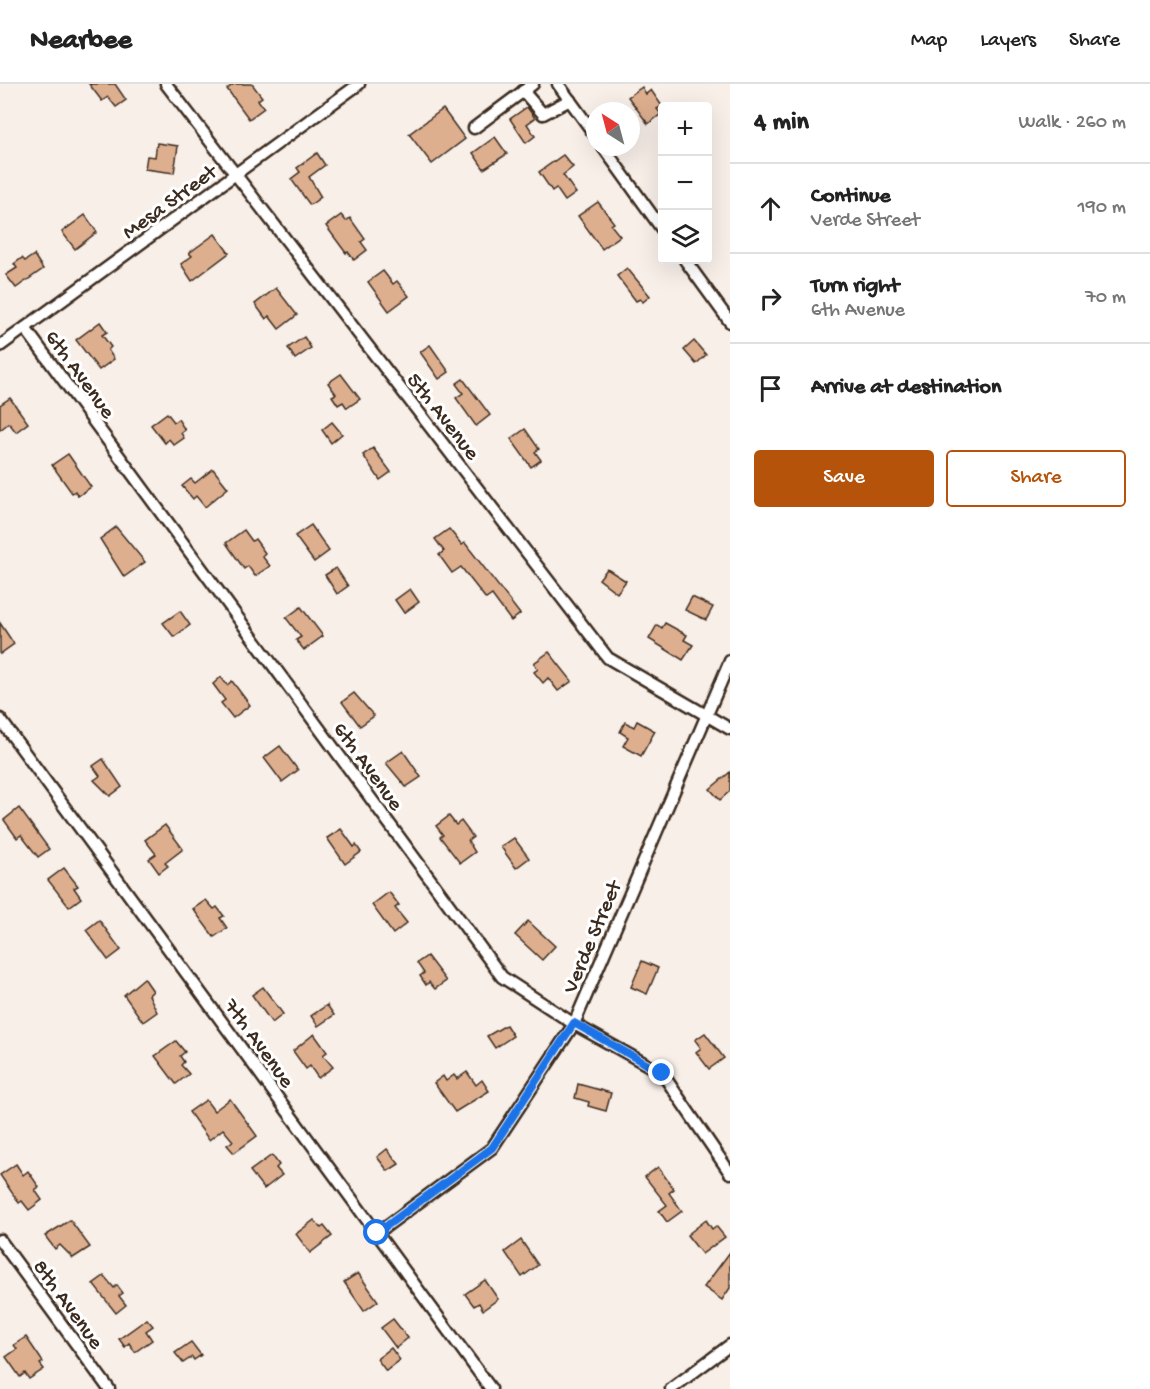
<!DOCTYPE html>
<html lang="en">
<head>
<meta charset="utf-8">
<style>
	:root { --surface:#fff; --page:#f2f2f2; --text:#222; --muted:#767676; --line:#e0e0e0; --accent:#b45309 }
	body { margin:0; font-family:"Gochi Hand",sans-serif; background:var(--page); color:var(--text) }
	.controls { position:absolute; right:18px; top:18px; display:grid; overflow:hidden; border-radius:6px; box-shadow:0 6px 24px #0002 }
	.controls button { width:54px; height:54px; display:grid; place-items:center; padding:0; border:0; border-bottom:2px solid var(--line); background:var(--surface); color:var(--text); font:30px sans-serif }
	.compass { position:absolute; left:586px; top:18px; width:54px; height:54px; border-radius:50%; background:var(--surface); box-shadow:0 6px 24px #0002; rotate:324deg }
	.stop { position:absolute; width:18px; height:18px; margin:-14px; border:4px solid #1a73e8; border-radius:50%; background:#fff }
	.stop.end { background:#1a73e8; border-color:#fff; box-shadow:0 2px 6px #0008 }
	.list { margin:0; padding:0; list-style:none }
	h2 { display:flex; justify-content:space-between; align-items:center; height:78px; margin:0; padding:0 24px; font-size:26px }
	h2 small { font-size:20px; font-weight:400; color:var(--muted) }
	.list li { display:grid; grid-template-columns:39px 1fr auto; gap:18px; align-items:center; box-sizing:border-box; height:90px; padding:0 24px; border-top:2px solid var(--line) }
	.list b { display:block; font-size:22px; white-space:nowrap }
	.list p { margin:0; font-size:20px; white-space:nowrap; color:var(--muted) }
	.list em { font-size:20px; font-style:normal; color:var(--muted) }
	.actions { display:flex; gap:12px; padding:18px 24px }
	.actions a { flex:1; padding:14px 0; border:2px solid var(--accent); border-radius:6px; text-align:center; font-size:21px; color:var(--accent) }
	.actions .main { background:var(--accent); color:#fff }
	.icon { flex:none; width:33px; height:33px; fill:none; stroke:currentColor; stroke-width:2; stroke-linecap:round; stroke-linejoin:round }
	.map { position:relative; flex:none; width:730px; height:1305px; overflow:hidden }
	header { display:flex; align-items:center; gap:36px; box-sizing:border-box; height:84px; padding:0 30px; background:var(--surface); border-bottom:2px solid var(--line) }
	header strong { font-size:28px }
	nav { display:flex; gap:33px; margin-inline-start:auto; font-size:21px }
	main { display:flex }
	aside { flex:1; background:var(--surface) }
	.map>svg:first-child { display:block }
	.building { fill:#deaf8f; stroke:#3b2a1e; stroke-width:1.5 }
	.lines { fill:none; stroke-linecap:round; stroke-linejoin:round }
	.minor-casing { stroke:#3b2a1e; stroke-width:15 }
	.minor { stroke:#fff; stroke-width:10 }
	.route { stroke:#1a73e8; stroke-width:8 }
	.labels { text-anchor:middle; stroke-width:6; stroke-linejoin:round; paint-order:stroke }
	.street-label { font-size:22px; fill:#3b2a1e; stroke:#fff }
</style>
</head>
<body>
<header>
<strong>Nearbee</strong>
<nav><a>Map</a><a>Layers</a><a>Share</a></nav>
</header>
<main>
<div class="map">
<svg width="730" height="1305" viewBox="0 0 730 1305">
	<rect width="100%" height="100%" fill="#f8efe9"/>
	<filter id="ink" filterUnits="userSpaceOnUse"><feTurbulence type="fractalNoise" baseFrequency=".0167" numOctaves="2"/><feDisplacementMap in="SourceGraphic" scale="12" xChannelSelector="R" yChannelSelector="G"/><feConvolveMatrix kernelMatrix="1 2 1 2 8 2 1 2 1" color-interpolation-filters="sRGB"/></filter>
	<g filter="url(#ink)">
		<g class="building">
			<path d="M89,0H115L126,16L116,23L108,13L102,17Z"/>
			<path d="M234,0H252L262,13L258,16L264,24L249,35L227,5Z"/>
			<path d="M642,3L646,10L651,6L662,22L657,25L661,30L648,40L628,13Z"/>
			<path d="M527,23L535,34L527,40L535,52L526,59L510,35Z"/>
			<path d="M443,25L465,55L432,80L409,50Z"/>
			<path d="M495,53L507,70L484,85L473,69Z"/>
			<path d="M157,59L178,62L174,89L145,85L147,72L155,73Z"/>
			<path d="M317,69L325,81L309,93L321,113L310,121L291,95L300,88L297,84Z"/>
			<path d="M563,71L573,83L563,91L576,109L565,117L556,104L552,107L539,88Z"/>
			<path d="M598,118L614,139L611,141L620,152L602,165L578,132Z"/>
			<path d="M85,131L97,148L75,165L62,148Z"/>
			<path d="M341,131L346,137L350,134L365,155L361,158L367,166L354,176L348,168L346,169L326,142Z"/>
			<path d="M215,150L229,169L192,197L181,180L192,172L189,169Z"/>
			<path d="M34,171L43,185L16,204L6,191L17,184L14,180L22,174L25,177Z"/>
			<path d="M627,184L650,212L643,218L640,215L636,217L617,192Z"/>
			<path d="M383,187L393,200L397,197L409,212L389,227L368,198Z"/>
			<path d="M276,204L297,231L279,245L269,232L266,235L255,220Z"/>
			<path d="M100,238L107,248L102,251L111,263L108,266L114,275L99,286L76,256Z"/>
			<path d="M304,253L311,264L295,275L288,264Z"/>
			<path d="M694,257L706,271L696,280L684,266Z"/>
			<path d="M430,261L449,288L439,295L420,268Z"/>
			<path d="M341,290L360,315L347,324L343,318L338,321L332,312L336,310L328,299Z"/>
			<path d="M463,295L490,331L476,342L456,314L463,309L456,300Z"/>
			<path d="M10,314L28,339L16,348L9,339L0,346V321Z"/>
			<path d="M167,329L174,338L178,335L185,346L181,349L184,354L174,361L169,355L165,359L151,341Z"/>
			<path d="M332,338L342,350L331,359L322,346Z"/>
			<path d="M525,345L539,365L535,368L541,376L531,383L511,355Z"/>
			<path d="M373,364L391,388L380,396L363,371Z"/>
			<path d="M68,370L91,403L78,412L75,407L72,409L52,381Z"/>
			<path d="M213,385L228,404L205,423L196,412L193,415L182,402L191,395L195,399Z"/>
			<path d="M311,441L329,467L314,478L295,452Z"/>
			<path d="M116,443L145,478L124,493L100,455Z"/>
			<path d="M449,445L462,461L465,459L520,530L511,537L492,511L486,515L461,483L452,489L439,471L444,467L435,455Z"/>
			<path d="M244,446L252,457L255,455L265,469L262,472L270,482L255,492L248,482L244,485L226,459Z"/>
			<path d="M336,484L348,502L337,510L325,491Z"/>
			<path d="M607,485L626,497L617,509L599,495Z"/>
			<path d="M410,505L419,518L404,529L395,516Z"/>
			<path d="M692,513L713,523L706,536L685,526Z"/>
			<path d="M301,523L323,552L304,566L296,556L301,553L286,534Z"/>
			<path d="M180,527L190,541L174,553L163,539Z"/>
			<path d="M0,539L14,560L0,570Z"/>
			<path d="M665,539L687,551L684,556L693,561L683,576L649,555L657,541L662,544Z"/>
			<path d="M549,568L572,597L558,607L548,594L543,599L534,588L538,585L534,579Z"/>
			<path d="M221,593L227,601L232,597L250,621L233,634L221,619L225,616L213,600Z"/>
			<path d="M354,609L374,632L360,642L342,618Z"/>
			<path d="M637,637L655,647L641,672L623,662L628,653L620,648L625,638L634,643Z"/>
			<path d="M280,662L298,686L282,698L264,674Z"/>
			<path d="M403,667L421,693L406,703L386,679Z"/>
			<path d="M103,675L122,703L110,712L94,696L100,692L93,682Z"/>
			<path d="M730,688V707L720,716L710,705Z"/>
			<path d="M19,724L49,765L38,773L21,751L17,754L4,736Z"/>
			<path d="M449,732L456,741L461,737L473,753L468,757L475,768L460,779L440,753L443,751L436,742Z"/>
			<path d="M165,741L183,765L165,779L168,782L159,789L149,775L156,770L145,756Z"/>
			<path d="M341,745L354,763L356,761L361,768L345,780L327,754Z"/>
			<path d="M514,754L529,774L516,784L501,763Z"/>
			<path d="M64,784L78,802L74,804L81,814L69,823L48,796Z"/>
			<path d="M389,808L399,821L395,824L407,839L393,850L372,821Z"/>
			<path d="M206,816L214,825L217,823L224,832L220,834L227,844L214,853L193,825Z"/>
			<path d="M99,836L121,866L108,876L86,846Z"/>
			<path d="M528,837L555,862L542,876L515,851Z"/>
			<path d="M427,872L446,897L435,905L429,898L426,901L420,892L424,889L417,879Z"/>
			<path d="M642,877L658,884L647,910L631,903Z"/>
			<path d="M144,894L153,907L149,911L157,928L143,938L124,911Z"/>
			<path d="M263,903L283,930L272,939L252,911Z"/>
			<path d="M327,921L334,931L318,942L311,932Z"/>
			<path d="M506,941L513,952L495,964L487,952Z"/>
			<path d="M705,949L724,974L709,985L696,968L701,964L695,956Z"/>
			<path d="M314,950L327,968L323,971L333,983L318,994L310,982L306,985L293,967Z"/>
			<path d="M176,957L185,968L180,972L184,978L181,981L189,990L176,1000L155,972Z"/>
			<path d="M467,988L476,1001L482,996L489,1007L455,1028L434,999L443,992L446,997L454,991L457,995Z"/>
			<path d="M578,1000L611,1009L606,1027L588,1022L589,1018L575,1014Z"/>
			<path d="M230,1015L257,1052L234,1069L227,1061L233,1057L223,1045L209,1056L189,1028L206,1016L214,1027Z"/>
			<path d="M387,1065L399,1080L388,1087L377,1073Z"/>
			<path d="M272,1071L279,1081L276,1084L282,1091L264,1105L250,1087Z"/>
			<path d="M16,1080L23,1091L28,1087L39,1103L35,1106L42,1116L29,1126L22,1117L19,1119L0,1091Z"/>
			<path d="M658,1083L674,1105L669,1109L682,1127L667,1138L659,1127L667,1121L645,1093Z"/>
			<path d="M70,1136L90,1163L73,1174L60,1161L55,1165L45,1152Z"/>
			<path d="M314,1136L321,1144L324,1142L332,1152L310,1169L296,1150Z"/>
			<path d="M706,1136L712,1145L716,1142L725,1153L702,1170L687,1151Z"/>
			<path d="M521,1156L538,1181L522,1193L505,1168Z"/>
			<path d="M730,1168V1204L722,1216L704,1203Z"/>
			<path d="M358,1189L378,1217L364,1227L344,1198Z"/>
			<path d="M104,1192L114,1204L117,1201L123,1209L119,1212L126,1221L116,1229L93,1200Z"/>
			<path d="M485,1196L498,1215L483,1226L479,1219L474,1222L465,1210Z"/>
			<path d="M147,1235L153,1242L146,1247L152,1256L135,1268L129,1259L125,1263L119,1255Z"/>
			<path d="M393,1235L408,1254L396,1264L381,1244Z"/>
			<path d="M26,1253L43,1278L40,1280L44,1285L29,1295L25,1289L20,1293L6,1273L17,1265L14,1261Z"/>
			<path d="M191,1258L201,1271L194,1276L192,1273L183,1279L175,1269Z"/>
			<path d="M391,1264L400,1276L386,1287L377,1275Z"/>
		</g>
		<g class="lines">
			<g class="minor-casing">
				<g id="minor">
					<path d="M166,0L608,574L730,645"/>
					<path d="M558,0L595,51"/>
					<path d="M523,7L543,30L570,16"/>
					<path d="M474,44L533,0"/>
					<path d="M603,63L662,145"/>
					<path d="M685,176L730,238"/>
					<path d="M25,244L502,893L574,940L662,989L730,1089"/>
					<path d="M0,262L359,0"/>
					<path d="M0,635L491,1305"/>
					<path d="M377,1149L492,1064L574,940L730,577"/>
					<path d="M0,1156L109,1305"/>
					<path d="M671,1305L730,1261"/>
				</g>
			</g>
			<use href="#minor" class="minor"/>
		</g>
	</g>
	<g class="lines" filter="url(#ink)">
		<path class="route" d="M377,1149L492,1064L574,939L662,989"/>
	</g>
	<g class="labels">
		<g class="street-label">
			<text transform="translate(168 116) rotate(-36)" y="8">Mesa Street</text>
			<text transform="translate(82 289) rotate(54)" y="8">6th Avenue</text>
			<text transform="translate(445 331) rotate(52)" y="8">5th Avenue</text>
			<text transform="translate(370 681) rotate(54)" y="8">6th Avenue</text>
			<text transform="translate(590 852) rotate(-67)" y="8">Verde Street</text>
			<text transform="translate(261 958) rotate(54)" y="8">7th Avenue</text>
			<text transform="translate(70 1219) rotate(54)" y="8">8th Avenue</text>
		</g>
	</g>
</svg>
<div class="controls">
<button>+</button>
<button>−</button>
<button><svg class="icon" aria-label="layers" viewBox="0 0 24 24"><path d="M12 4l9 5-9 5-9-5zM3 14l9 5 9-5"/></svg></button>
</div>
<svg class="compass" viewBox="-18 -18 36 36"><path d="M0-13l5 13h-10z" fill="#e53935"/><path d="M0 13l5-13h-10z" fill="#767676"/></svg>
<div class="stop" style="left:377px;top:1149px"></div>
<div class="stop end" style="left:662px;top:989px"></div>
</div>
<aside>
<h2>4 min<small>Walk · 260 m</small></h2>
<ul class="list">
<li><svg class="icon" aria-label="ahead" viewBox="0 0 24 24"><path d="M12 20V5M6 11l6-6 6 6"/></svg><div><b>Continue</b><p>Verde Street</p></div><em>190 m</em></li>
<li><svg class="icon" aria-label="right" viewBox="0 0 24 24"><path d="M7 20v-9h11M14 6l5 5-5 5"/></svg><div><b>Turn right</b><p>6th Avenue</p></div><em>70 m</em></li>
<li><svg class="icon" aria-label="arrive" viewBox="0 0 24 24"><path d="M6 21V4h12l-3 4 3 4H6"/></svg><div><b>Arrive at destination</b></div></li>
</ul>
<div class="actions"><a class="main">Save</a><a>Share</a></div>
</aside>
</main>
</body>
</html>
